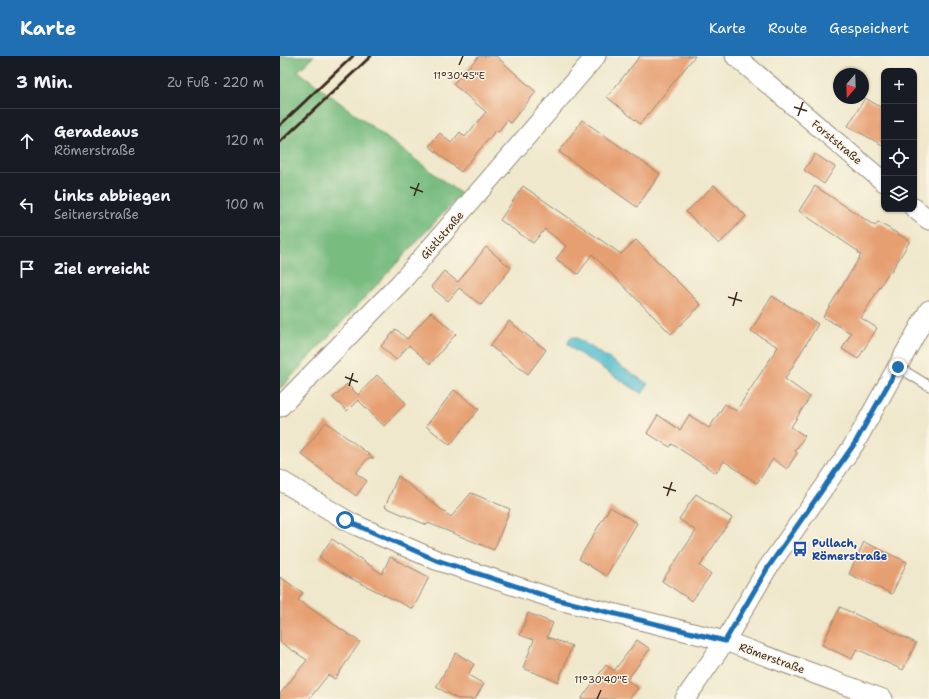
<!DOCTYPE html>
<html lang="de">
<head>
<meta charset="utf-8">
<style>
	:root { --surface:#171b24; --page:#242831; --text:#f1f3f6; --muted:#9ea1a6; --line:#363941; --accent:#1f6fb2 }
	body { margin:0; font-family:"Shantell Sans",sans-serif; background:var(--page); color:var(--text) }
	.controls { position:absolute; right:12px; top:12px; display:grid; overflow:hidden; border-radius:8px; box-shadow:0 1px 3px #0004 }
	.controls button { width:36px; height:36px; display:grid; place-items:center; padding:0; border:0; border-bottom:1px solid var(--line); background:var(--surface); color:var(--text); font:20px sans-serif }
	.compass { position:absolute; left:553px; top:12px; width:36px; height:36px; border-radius:50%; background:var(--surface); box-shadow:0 1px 3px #0004; rotate:199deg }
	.stop { position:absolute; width:12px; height:12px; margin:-9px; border:3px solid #1f6fb2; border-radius:50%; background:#fff }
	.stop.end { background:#1f6fb2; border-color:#fff; box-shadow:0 1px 4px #0008 }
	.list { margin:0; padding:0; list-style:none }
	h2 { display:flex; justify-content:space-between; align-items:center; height:52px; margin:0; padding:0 16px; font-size:17px }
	h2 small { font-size:13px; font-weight:400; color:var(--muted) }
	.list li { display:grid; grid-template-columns:26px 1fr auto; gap:12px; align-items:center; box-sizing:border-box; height:64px; padding:0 16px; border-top:1px solid var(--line) }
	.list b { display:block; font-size:15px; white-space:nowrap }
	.list p { margin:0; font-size:13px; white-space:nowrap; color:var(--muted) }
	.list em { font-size:13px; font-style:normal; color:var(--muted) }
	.icon { flex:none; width:22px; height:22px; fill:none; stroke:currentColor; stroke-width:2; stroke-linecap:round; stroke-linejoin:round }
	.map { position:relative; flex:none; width:649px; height:643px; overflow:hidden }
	header { display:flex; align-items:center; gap:24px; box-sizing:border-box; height:56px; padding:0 20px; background:var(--accent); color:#fff }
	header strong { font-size:19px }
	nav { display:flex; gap:22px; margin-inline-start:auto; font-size:14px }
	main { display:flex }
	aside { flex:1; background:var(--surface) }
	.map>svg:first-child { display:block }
	.forest { fill:#78bc80; stroke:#5a734f }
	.water { fill:#53bdcf; stroke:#477476 }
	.building { fill:#e69f71 }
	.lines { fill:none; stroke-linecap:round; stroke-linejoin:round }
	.lane-casing { stroke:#958975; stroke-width:11 }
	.street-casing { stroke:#958975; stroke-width:21 }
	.lane { stroke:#fff; stroke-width:9 }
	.street { stroke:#fff; stroke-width:19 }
	.rail { stroke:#3b2a1e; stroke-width:3 }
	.route { stroke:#1f6fb2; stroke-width:5 }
	.ticks { fill:none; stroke:#3b2a1e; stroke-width:1.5 }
	.labels { text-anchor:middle; stroke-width:3; stroke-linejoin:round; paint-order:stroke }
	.street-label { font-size:11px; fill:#3b2a1e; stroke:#fcf5e5 }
	.transit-label { font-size:11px; font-weight:bold; fill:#164399; stroke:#fcf5e5; text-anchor:start }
	.ticks-label { font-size:10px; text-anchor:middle; fill:#3b2a1e; stroke:#fcf5e5; stroke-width:3; stroke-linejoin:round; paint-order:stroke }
</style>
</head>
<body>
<header>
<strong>Karte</strong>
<nav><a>Karte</a><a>Route</a><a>Gespeichert</a></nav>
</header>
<main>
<aside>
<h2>3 Min.<small>Zu Fuß · 220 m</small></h2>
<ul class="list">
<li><svg class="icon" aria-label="ahead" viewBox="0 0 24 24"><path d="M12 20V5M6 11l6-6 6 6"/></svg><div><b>Geradeaus</b><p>Römerstraße</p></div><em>120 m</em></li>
<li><svg class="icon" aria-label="left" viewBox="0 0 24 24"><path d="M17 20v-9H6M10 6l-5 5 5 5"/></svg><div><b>Links abbiegen</b><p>Seitnerstraße</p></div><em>100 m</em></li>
<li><svg class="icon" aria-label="arrive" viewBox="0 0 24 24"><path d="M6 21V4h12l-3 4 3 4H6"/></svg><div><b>Ziel erreicht</b></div></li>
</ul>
</aside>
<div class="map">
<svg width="649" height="643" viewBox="0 0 649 643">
	<rect width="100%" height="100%" fill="#fcf5e5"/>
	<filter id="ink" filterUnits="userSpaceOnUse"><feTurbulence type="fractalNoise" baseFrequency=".025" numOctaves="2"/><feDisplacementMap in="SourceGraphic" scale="8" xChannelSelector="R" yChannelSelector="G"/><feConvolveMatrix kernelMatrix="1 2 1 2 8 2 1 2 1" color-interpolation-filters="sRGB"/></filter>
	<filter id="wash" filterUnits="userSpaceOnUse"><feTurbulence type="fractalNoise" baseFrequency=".012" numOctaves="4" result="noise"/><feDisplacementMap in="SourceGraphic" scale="16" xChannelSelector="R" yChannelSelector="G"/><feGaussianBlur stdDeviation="0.9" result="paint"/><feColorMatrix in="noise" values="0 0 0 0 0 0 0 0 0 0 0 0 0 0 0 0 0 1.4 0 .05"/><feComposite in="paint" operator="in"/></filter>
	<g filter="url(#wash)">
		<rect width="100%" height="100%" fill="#efe8cc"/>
		<path class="forest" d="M0,0H34L18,15L181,138L0,333Z"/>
		<path class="water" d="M293,281L297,282L368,328L362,338L291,292L288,289L289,284Z"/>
		<g id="blocks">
			<g class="building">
				<path d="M199,0H216L256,36L230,67L227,64L218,76L216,74L181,116L149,90L160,77L171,87L180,76L185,81L206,56L173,28Z"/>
				<path d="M360,0H415L360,68L327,41Z"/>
				<path d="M585,42L604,53V90L568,70Z"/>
				<path d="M302,64L380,118L357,151L279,96Z"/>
				<path d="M535,98L555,111L544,128L524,114Z"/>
				<path d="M434,129L466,160L439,188L406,156Z"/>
				<path d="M243,130L341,198L356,184L421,249L391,278L312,198L298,218L276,203L286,190L265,173L253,187L220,164Z"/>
				<path d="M535,130L595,170L598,166L630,185L610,217L609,216L581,262L597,272L578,303L562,293L571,277L543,261L581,199L578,198L579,196L519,155Z"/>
				<path d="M206,191L231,212L201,249L179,232L168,245L151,231L164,215L178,226Z"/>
				<path d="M492,240L538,268L505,323L530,341L511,371L525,380L515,395L517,397L507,413L493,403L477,427L444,405L436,417L392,388L390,391L367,377L378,359L400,374L409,359L429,372L445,348L456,355L498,291L471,275Z"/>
				<path d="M151,256L176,278L150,308L129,289L116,304L101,290L116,273L127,283Z"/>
				<path d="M229,265L266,294L248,318L210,290Z"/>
				<path d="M97,319L126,347L104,370L78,344L67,355L53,342L67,328L78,339Z"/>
				<path d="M174,334L199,353L170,389L146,370Z"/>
				<path d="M46,366L94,402H88L76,417L87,425L76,440L21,398Z"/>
				<path d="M118,420L171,461L191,437L230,453L214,494L148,467L147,469L105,451Z"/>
				<path d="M416,438L452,462L420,510L431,518L412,545L382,525L416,475L399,463Z"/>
				<path d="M330,451L357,467L326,520L299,503Z"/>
				<path d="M52,483L102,518L110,501L149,521L133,553L66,520L39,501Z"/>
				<path d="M584,486L627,506L612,538L569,518Z"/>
				<path d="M0,521L23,537L18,544L80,586L55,623L48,619L29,643H0V638L27,604L0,586Z"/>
				<path d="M560,551L636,587L623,614L577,593L572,603L542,589Z"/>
				<path d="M248,557L273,567L267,581L292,590L278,626L243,612L254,584L240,579Z"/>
				<path d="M357,584L370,593L347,624L358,632L349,643H301L326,609L334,615Z"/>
				<path d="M176,597L194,608L188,619L204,628L195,643H178L156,631Z"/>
			</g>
		</g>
	</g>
	<g filter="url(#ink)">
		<use href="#blocks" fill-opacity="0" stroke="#958975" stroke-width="1"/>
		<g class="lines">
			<g class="lane-casing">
				<path id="lane" d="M618,311L649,330"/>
			</g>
			<g class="street-casing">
				<g id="street">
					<path d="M455,0L604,126"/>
					<path d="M634,152L649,164"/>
					<path d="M0,351L121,226L316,0"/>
					<path d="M0,424L71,467L156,504L275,543L445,585L603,643"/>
					<path d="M405,643L445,585L487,513L575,387L649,254"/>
				</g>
			</g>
			<use href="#lane" class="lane"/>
			<use href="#street" class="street"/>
			<g class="rail">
				<path d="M0,69L73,0"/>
				<path d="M0,86L91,0"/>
			</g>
		</g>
	</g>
	<g class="lines" filter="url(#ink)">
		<path class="route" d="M65,464L156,504L275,543L445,585L487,513L575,387L618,311"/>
	</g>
	<path class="ticks" d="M179,9L183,0M514,51L527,55M518,60L523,46M130,131L143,136M134,140L139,127M448,241L462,245M453,250L457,236M65,321L78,326M69,330L73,317M383,431L396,435M387,440L392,426M317,643L321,634"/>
	<defs>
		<g id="bus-bare" transform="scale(1.2)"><path d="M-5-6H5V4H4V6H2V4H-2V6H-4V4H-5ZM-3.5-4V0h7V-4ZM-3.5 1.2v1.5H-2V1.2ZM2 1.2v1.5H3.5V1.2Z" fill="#1a4fb4" stroke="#fcf5e5" stroke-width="2.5" paint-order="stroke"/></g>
	</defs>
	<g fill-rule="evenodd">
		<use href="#bus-bare" x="520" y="493"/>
	</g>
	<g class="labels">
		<g class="street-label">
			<text transform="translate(557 86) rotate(40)" y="4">Forststraße</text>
			<text transform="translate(162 179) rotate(-49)" y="4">Gistlstraße</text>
			<text transform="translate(492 602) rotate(20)" y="4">Römerstraße</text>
		</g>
		<g class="transit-label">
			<text x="532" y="491">Pullach,<tspan x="532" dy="13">Römerstraße</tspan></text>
		</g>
	</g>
	<g class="ticks-label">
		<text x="179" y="23">11°30'45"E</text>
		<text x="321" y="627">11°30'40"E</text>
	</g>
</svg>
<div class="controls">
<button>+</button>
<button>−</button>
<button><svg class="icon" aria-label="locate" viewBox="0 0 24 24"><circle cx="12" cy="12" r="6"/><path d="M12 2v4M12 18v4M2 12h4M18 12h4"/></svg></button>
<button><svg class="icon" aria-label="layers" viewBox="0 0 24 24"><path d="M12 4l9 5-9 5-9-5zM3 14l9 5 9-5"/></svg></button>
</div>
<svg class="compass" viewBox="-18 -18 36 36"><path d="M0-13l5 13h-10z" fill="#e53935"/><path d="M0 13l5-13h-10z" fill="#9ea1a6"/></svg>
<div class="stop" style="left:65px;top:464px"></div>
<div class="stop end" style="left:618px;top:311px"></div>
</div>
</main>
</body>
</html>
